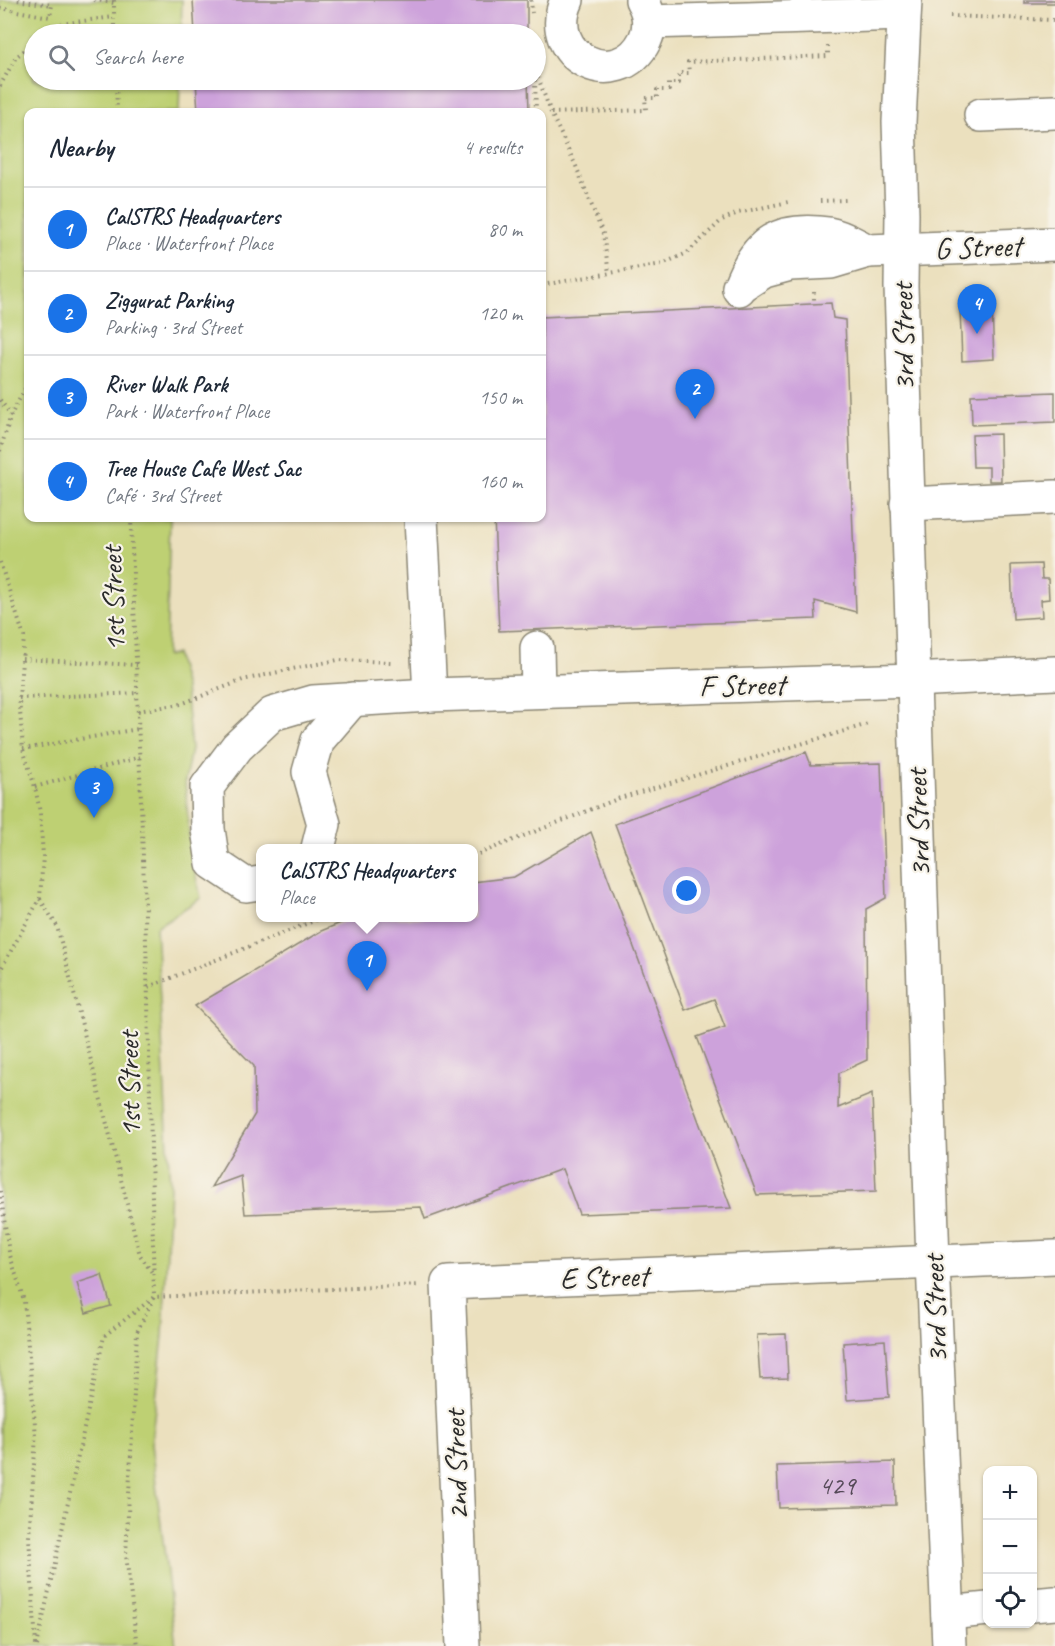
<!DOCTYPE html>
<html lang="en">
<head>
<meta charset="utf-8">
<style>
	:root { --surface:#fff; --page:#f6f6f7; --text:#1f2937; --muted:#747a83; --line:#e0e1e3; --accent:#1a73e8 }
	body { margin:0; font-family:Caveat,sans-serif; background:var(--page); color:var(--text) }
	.controls { position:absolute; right:18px; bottom:18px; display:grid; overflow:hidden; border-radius:12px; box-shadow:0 2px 4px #0004 }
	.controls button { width:54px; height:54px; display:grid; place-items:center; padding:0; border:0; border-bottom:2px solid var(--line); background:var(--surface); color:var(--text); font:30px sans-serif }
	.you { position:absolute; left:687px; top:891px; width:21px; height:21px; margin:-15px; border:4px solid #fff; border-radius:50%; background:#1a73e8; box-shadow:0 0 0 9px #1a73e833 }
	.badge { display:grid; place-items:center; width:39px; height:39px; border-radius:50%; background:var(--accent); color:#fff; font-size:20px; font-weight:700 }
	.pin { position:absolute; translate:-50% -50px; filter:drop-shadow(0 2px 3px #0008) }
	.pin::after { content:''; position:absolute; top:32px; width:21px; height:18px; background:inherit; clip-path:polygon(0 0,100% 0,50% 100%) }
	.popup { position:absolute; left:256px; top:844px; width:222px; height:78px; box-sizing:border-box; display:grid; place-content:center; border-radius:12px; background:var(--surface); filter:drop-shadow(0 2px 4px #0005); font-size:20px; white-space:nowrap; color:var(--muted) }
	.popup b { font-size:22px; color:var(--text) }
	.popup::after { content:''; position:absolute; left:50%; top:100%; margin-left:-12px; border:12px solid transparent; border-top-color:var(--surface) }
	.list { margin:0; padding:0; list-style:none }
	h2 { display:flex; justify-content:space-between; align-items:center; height:78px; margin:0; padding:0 24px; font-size:26px }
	h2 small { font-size:20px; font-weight:400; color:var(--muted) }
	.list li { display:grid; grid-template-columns:39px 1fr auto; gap:18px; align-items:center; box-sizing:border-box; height:84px; padding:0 24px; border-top:2px solid var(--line) }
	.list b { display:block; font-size:22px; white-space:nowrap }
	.list p { margin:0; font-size:20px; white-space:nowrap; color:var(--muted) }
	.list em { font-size:20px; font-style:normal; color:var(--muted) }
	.icon { flex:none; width:33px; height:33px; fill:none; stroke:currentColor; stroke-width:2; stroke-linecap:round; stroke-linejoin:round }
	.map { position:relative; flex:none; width:1055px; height:1646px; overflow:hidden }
	.search { position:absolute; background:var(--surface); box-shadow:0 2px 4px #0004; left:24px; top:24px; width:522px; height:66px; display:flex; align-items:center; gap:15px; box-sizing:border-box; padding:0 21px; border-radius:33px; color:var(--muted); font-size:22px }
	.panel { position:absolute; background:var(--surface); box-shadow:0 2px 4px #0004; left:24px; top:108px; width:522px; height:414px; border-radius:12px }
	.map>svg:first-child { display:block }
	.green { fill:#bed073; stroke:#747e4f; stroke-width:1.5 }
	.building { fill:#cda2db }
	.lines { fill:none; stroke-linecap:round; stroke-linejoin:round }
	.minor-casing { stroke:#8b8674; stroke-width:36 }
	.path { stroke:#8b8674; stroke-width:4; stroke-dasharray:1.5 4.5; stroke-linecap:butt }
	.minor { stroke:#fff; stroke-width:33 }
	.labels { text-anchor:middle; stroke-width:4.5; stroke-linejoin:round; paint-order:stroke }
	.number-label { font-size:27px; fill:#544957 }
	.street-label { font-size:30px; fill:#2b2b2b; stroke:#f7f3e8 }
</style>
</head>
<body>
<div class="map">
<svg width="1055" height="1646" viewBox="0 0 1055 1646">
	<rect width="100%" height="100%" fill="#f7f3e8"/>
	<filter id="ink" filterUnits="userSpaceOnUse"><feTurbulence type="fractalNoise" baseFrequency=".0167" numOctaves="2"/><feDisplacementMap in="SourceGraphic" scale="12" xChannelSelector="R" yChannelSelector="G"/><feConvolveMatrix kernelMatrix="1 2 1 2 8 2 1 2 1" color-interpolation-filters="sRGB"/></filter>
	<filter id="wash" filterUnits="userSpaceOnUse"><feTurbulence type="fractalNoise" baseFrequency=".008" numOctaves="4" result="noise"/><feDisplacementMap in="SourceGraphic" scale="24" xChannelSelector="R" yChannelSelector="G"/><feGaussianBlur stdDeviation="1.35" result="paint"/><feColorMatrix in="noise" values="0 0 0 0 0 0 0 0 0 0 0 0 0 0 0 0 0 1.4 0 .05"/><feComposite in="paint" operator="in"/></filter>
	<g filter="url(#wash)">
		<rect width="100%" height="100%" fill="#ebe0be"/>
		<path class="green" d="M0,0H182L181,34H34V80H180L179,112H28V518H170L166,656L176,654L185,688L191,749L185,781L191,856L201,898L156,927L170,1186L163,1336L151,1444L176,1646H0Z"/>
		<g id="blocks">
			<g class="building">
				<path d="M193,0H527V34H195Z"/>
				<rect x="1024" y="0" width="31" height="3"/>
				<path d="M196,80H528L529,112H198Z"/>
				<path d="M831,303L833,318L845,320L856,612L815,601L816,619L499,631L494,518H542V317Z"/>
				<path d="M992,307L994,359L962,361L960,309Z"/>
				<path d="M1055,392V422L972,425L971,395Z"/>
				<path d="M1000,434L1001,481H989V467H973L972,435Z"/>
				<path d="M1041,564L1042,579H1048L1049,599L1041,600L1042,617L1013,619L1011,565Z"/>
				<path d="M806,752L811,765L881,763L886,898L866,909L867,1060L839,1073L838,1108L872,1094L876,1191L757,1195L697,1037L725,1027L714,999L685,1010L615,824Z"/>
				<path d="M591,832L731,1208L579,1214L562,1169L425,1219L421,1207L245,1214L241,1176L211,1187L255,1114L254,1066L195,1006L321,931L353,918H473V882L514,877Z"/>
				<path d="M102,1275L111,1306L86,1313L77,1283Z"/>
				<path d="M786,1334L788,1378L760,1379L757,1335Z"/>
				<path d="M885,1340L889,1397L847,1400L843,1343Z"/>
				<path d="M895,1462L896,1505L779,1508L777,1466Z"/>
			</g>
		</g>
	</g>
	<g filter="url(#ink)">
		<use href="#blocks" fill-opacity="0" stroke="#8b8674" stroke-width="1.5"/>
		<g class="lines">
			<g class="minor-casing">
				<g id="minor">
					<path d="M567,0C541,57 618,94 645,40C651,27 649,12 642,0"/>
					<path d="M905,0L899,122L902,214L901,287L933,1262L949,1646"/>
					<path d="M649,22L903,14"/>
					<path d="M981,115L1055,112"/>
					<path d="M739,287L764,271L790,264L831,262L868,251L1055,244"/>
					<path d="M739,289C756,241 779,227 829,234C842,236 856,245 868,251"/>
					<path d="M907,504L1055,497"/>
					<path d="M421,518L430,695"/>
					<path d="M537,648L538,691"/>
					<path d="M318,848L324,824L309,772L318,740L353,699"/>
					<path d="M260,883L246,885L213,863L208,829L207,787L237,747L272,714L313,702L430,695L913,680L1055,673"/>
					<path d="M1032,1605L1055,1603"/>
					<path d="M948,1613L988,1609"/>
					<path d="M463,1646L448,1283L1055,1257"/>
				</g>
			</g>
			<g class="path">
				<path d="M94,0L114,3"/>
				<path d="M114,0V34"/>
				<path d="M531,0L532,13"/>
				<path d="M0,8L50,17L52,5L17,0"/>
				<path d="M950,16L1055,20"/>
				<path d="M46,34L60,24L114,17"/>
				<path d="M536,72L551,113L576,166L603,234L609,273"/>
				<path d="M116,80L117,112"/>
				<path d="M535,80L536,112"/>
				<path d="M0,86L16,57L34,43"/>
				<path d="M551,113L646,110L645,98H657V90H669V83H679V73H689L688,62L828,56V46"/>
				<path d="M820,201L846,200"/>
				<path d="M542,285L662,264L687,253L722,220L738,213L788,202"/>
				<path d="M814,292V304"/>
				<path d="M0,400L11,415"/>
				<path d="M0,451L11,415L28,383"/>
				<path d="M131,518L148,1000L154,1297L137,1332L126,1555L137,1646"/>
				<path d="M0,562L24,637L19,698L23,749L35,787L40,812L43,856L40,898L0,971"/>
				<path d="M22,659L137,665"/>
				<path d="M19,698L138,693"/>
				<path d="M138,711L181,704L243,680L292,669L338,660L391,662"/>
				<path d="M23,749L138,729"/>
				<path d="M35,787L140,757"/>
				<path d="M473,856L620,798L868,724"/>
				<path d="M40,899L57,926L140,1255L153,1274"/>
				<path d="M148,987L321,918"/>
				<path d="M0,1191L9,1252L24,1301L36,1436L29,1537L36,1645"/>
				<path d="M37,1646L104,1336L154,1297L421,1285"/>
			</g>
			<use href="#minor" class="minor"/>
		</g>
	</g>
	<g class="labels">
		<g class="number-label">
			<text x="837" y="1494">429</text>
		</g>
		<g class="street-label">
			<text transform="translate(978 247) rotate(-2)" y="10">G Street</text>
			<text transform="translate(903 337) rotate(-91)" y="10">3rd Street</text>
			<text transform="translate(113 599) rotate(-92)" y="10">1st Street</text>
			<text transform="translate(742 685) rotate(-1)" y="10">F Street</text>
			<text transform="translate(918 823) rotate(-92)" y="10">3rd Street</text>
			<text transform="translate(129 1084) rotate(-91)" y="10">1st Street</text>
			<text transform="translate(604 1277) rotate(-2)" y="10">E Street</text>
			<text transform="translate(935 1309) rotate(-92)" y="10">3rd Street</text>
			<text transform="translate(456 1465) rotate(-92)" y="10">2nd Street</text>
		</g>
	</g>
</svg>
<div class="controls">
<button>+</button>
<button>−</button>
<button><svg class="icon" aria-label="locate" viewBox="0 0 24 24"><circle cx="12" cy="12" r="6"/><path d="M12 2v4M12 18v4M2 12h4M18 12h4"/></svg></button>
</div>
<div class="you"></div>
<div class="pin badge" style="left:367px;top:991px">1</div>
<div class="popup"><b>CalSTRS Headquarters</b>Place</div>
<div class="pin badge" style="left:695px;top:419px">2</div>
<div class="pin badge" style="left:94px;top:818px">3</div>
<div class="pin badge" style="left:977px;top:334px">4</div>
<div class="search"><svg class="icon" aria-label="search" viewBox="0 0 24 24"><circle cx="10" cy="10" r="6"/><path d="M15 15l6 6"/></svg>Search here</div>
<section class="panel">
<h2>Nearby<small>4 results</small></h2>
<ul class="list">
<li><span class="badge">1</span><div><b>CalSTRS Headquarters</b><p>Place · Waterfront Place</p></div><em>80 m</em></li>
<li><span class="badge">2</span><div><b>Ziggurat Parking</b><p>Parking · 3rd Street</p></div><em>120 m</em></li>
<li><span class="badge">3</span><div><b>River Walk Park</b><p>Park · Waterfront Place</p></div><em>150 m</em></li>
<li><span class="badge">4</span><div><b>Tree House Cafe West Sac</b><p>Café · 3rd Street</p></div><em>160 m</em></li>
</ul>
</section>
</div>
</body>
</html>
